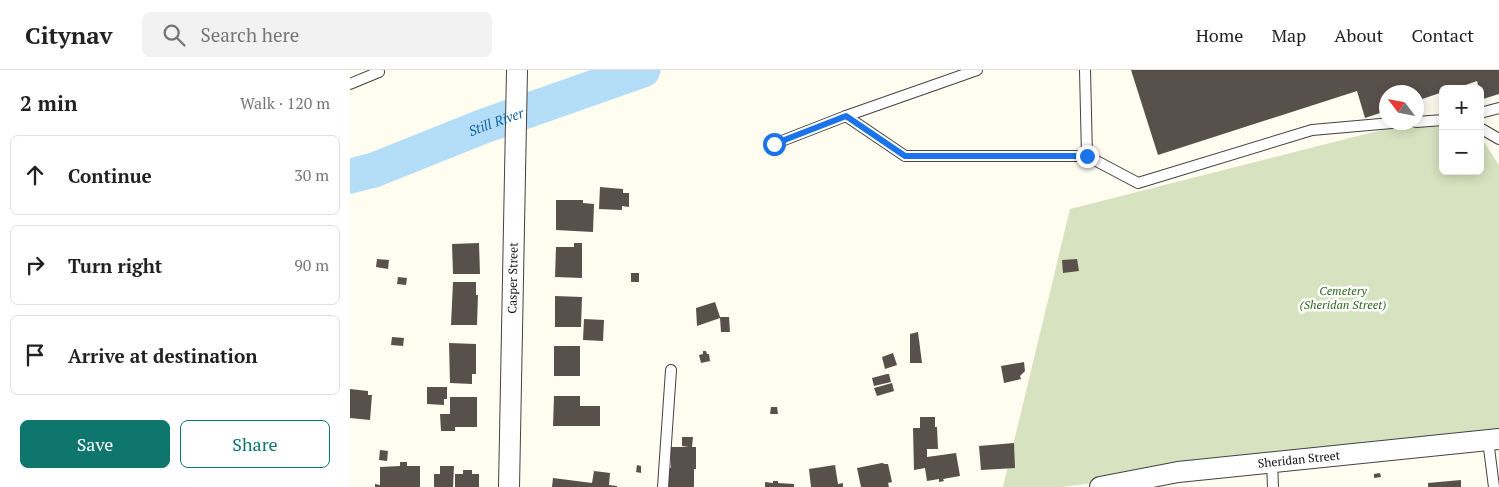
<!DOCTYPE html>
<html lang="en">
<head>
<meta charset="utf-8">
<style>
	:root { --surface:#fff; --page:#f2f2f2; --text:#222; --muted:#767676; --line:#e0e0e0; --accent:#0f766e }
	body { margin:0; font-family:"PT Serif",serif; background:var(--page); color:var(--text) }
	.controls { position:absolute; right:15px; top:15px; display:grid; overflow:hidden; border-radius:8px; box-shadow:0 2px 12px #0003 }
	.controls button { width:45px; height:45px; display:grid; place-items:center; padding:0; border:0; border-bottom:1px solid var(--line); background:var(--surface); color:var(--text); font:25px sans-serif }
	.compass { position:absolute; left:1029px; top:15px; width:45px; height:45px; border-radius:50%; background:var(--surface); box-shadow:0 2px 12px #0003; rotate:302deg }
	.stop { position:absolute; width:15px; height:15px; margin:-11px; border:4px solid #1a73e8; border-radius:50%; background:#fff }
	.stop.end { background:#1a73e8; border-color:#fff; box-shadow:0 1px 5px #0008 }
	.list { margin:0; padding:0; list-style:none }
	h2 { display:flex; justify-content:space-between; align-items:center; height:65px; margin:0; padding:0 20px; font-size:21px }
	h2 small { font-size:16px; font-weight:400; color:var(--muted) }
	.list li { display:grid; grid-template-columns:32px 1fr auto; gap:15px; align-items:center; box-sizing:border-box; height:80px; margin:0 10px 10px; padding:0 10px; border:1px solid var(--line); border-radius:8px }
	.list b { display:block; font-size:19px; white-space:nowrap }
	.list em { font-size:16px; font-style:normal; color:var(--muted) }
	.actions { display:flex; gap:10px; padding:15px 20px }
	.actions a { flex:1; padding:11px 0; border:1px solid var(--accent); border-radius:8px; text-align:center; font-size:18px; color:var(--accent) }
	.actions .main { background:var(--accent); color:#fff }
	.icon { flex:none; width:28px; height:28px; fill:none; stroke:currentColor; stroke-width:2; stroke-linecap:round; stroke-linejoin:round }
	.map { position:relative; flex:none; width:1149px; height:417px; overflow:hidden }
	header { display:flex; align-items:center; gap:30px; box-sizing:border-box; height:70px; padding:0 25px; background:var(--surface); border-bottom:1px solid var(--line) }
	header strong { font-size:24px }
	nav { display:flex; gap:28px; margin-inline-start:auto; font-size:18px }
	.search { width:350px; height:45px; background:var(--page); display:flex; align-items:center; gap:12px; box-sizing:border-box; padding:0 18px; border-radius:8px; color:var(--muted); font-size:19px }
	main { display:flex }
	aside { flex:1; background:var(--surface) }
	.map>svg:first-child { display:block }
	.cemetery { fill:#d7e2c0 }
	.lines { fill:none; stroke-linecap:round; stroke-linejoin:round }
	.river { stroke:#b4def8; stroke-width:35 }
	.building { fill:#58504b }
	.service-casing { stroke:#424242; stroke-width:12 }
	.minor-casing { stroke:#424242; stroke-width:22 }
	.service { stroke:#fff; stroke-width:10 }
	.minor { stroke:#fff; stroke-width:20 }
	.route { stroke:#1a73e8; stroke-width:6 }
	.labels { text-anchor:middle; stroke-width:5; stroke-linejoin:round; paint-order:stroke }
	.street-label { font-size:12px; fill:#0f0f0f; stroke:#fff }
	.park-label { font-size:12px; font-style:italic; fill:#2c691d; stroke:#fff }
	.water-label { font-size:14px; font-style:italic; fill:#1465a4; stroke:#fff }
</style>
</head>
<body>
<header>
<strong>Citynav</strong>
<div class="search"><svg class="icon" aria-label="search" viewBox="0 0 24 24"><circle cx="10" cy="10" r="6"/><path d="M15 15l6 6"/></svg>Search here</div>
<nav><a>Home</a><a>Map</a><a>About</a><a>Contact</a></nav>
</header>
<main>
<aside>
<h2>2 min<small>Walk · 120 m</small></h2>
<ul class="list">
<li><svg class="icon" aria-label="ahead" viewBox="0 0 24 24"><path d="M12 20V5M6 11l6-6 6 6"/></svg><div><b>Continue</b></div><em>30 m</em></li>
<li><svg class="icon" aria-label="right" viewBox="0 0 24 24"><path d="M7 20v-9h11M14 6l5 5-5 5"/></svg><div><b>Turn right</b></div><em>90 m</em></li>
<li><svg class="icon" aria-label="arrive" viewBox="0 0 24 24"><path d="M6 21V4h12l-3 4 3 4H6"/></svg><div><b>Arrive at destination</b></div></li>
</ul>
<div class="actions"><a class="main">Save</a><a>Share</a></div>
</aside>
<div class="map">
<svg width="1149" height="417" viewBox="0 0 1149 417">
	<rect width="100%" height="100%" fill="#fffcf0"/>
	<path class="cemetery" d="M1093,44V101H1130V66L1149,95V362L712,417H653L720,139L1059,53L1066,52L1067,51Z"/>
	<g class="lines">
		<path class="river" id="s1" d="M0,106L24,100L134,56L293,0"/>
	</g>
	<g class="building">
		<path d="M781,0H1149V24L1133,29L1130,19H1129L1127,11L1104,19H1093V22L1066,31V22H1036V41L1015,48L1007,21L808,85Z"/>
		<path d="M250,117L273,119V123H279V137L272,136V140L249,139Z"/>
		<path d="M206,130H233V133L244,134L243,162L206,160Z"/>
		<path d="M129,173L130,204H103L102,174Z"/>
		<path d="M224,173H232V208L205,207L206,177H224Z"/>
		<path d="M27,189L39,190L38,199L26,197Z"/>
		<path d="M727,189L729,201L713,203L712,190Z"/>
		<rect x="281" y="203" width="8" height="9"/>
		<path d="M48,207L57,208L56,215L47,214Z"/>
		<path d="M103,212H126V225H128L127,255H101Z"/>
		<path d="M205,226L232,227L231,257H205Z"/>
		<path d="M365,232L370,247H379L380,262H371L370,248L347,256L346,238Z"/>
		<path d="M234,249L254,250L253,271L233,270Z"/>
		<path d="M568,262L572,293H560V264Z"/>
		<path d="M42,267L54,268L53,276L41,275Z"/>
		<path d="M99,273L126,274V304H122V314L100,313Z"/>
		<rect x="204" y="276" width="26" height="30"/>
		<path d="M353,281H356L357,284H359L360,291L351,293L349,285L353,284Z"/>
		<path d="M543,283L547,295L535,299L532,287Z"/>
		<path d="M674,292L675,301L670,306L671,309L654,313L651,296Z"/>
		<path d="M537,304H539L541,312L524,316L522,308Z"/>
		<path d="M542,313L544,321L527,326L524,318Z"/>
		<path d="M77,317H97V329H94V335L77,334Z"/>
		<path d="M0,319L18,321V325H22L20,350L0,348Z"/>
		<path d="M204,326H230V336H250V356H203Z"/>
		<path d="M100,327H127V357H105V361H91L90,344H100Z"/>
		<path d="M421,337H427L428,344H420Z"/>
		<path d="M570,347H585V357H587L588,379H577V387L606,383L610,406L593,409L594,411L589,412V409L577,411L575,398L564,400L563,358H570Z"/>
		<path d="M332,367H343L342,377H346V399H344V417H319V398H321V377H339L332,376Z"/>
		<path d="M664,373L665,398L631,400L629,376Z"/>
		<path d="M30,380L38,381L37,391L29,390Z"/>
		<path d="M50,392H57V396H70V417H25V414L30,415V397L50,396Z"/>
		<path d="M532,393H533L534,394H538L542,412L538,413L539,417H511L507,398Z"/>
		<path d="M287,395L291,396V403L286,402Z"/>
		<path d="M485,395L488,414L493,413V417H461L459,399Z"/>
		<path d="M90,396H104L103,417H84V404H90Z"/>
		<path d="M113,400H122V404H129V417H105V404H113Z"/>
		<path d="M244,401L260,403L259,415L267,416V417H202L203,408L242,413Z"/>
		<path d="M1030,403L1031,407L1024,408V404Z"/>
		<path d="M1111,410V417H1078V413Z"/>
		<path d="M423,411H428V413L444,414V417H415V412L423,413Z"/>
	</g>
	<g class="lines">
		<g class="service-casing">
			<g id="service">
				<path d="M0,14L29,2"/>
				<path d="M1130,43L1149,38"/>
				<path d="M496,46L555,86H737L735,0"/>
				<path d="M1066,52L1093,50"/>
				<path d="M1130,58L1149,69"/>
				<path d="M424,74L496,46L627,0"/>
				<path d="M737,86L788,113L962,60L1053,52"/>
				<path d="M1138,370L1144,417"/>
				<path d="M922,392L923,417"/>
				<path d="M313,417L321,300"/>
			</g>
		</g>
		<g class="minor-casing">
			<g id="minor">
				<path id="s2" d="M159,417L167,0"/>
				<path id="s3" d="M750,417L828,402L1149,369"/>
			</g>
		</g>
		<use href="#service" class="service"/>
		<use href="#minor" class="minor"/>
	</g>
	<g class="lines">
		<path class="route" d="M424,74L496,46L555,86H737"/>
	</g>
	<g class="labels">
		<g class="street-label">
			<text dy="4" stroke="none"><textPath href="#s2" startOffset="209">Casper Street</textPath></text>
			<text dy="4" stroke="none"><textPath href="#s3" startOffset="201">Sheridan Street</textPath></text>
		</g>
		<g class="park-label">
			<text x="993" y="225">Cemetery<tspan x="993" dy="14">(Sheridan Street)</tspan></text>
		</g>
		<g class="water-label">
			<text dy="5" stroke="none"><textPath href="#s1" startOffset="156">Still River</textPath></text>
		</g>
	</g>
</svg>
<div class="controls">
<button>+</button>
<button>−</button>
</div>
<svg class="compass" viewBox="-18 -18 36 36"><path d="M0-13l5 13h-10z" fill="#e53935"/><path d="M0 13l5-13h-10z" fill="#767676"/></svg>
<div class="stop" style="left:424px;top:74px"></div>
<div class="stop end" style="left:737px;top:86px"></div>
</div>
</main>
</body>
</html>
